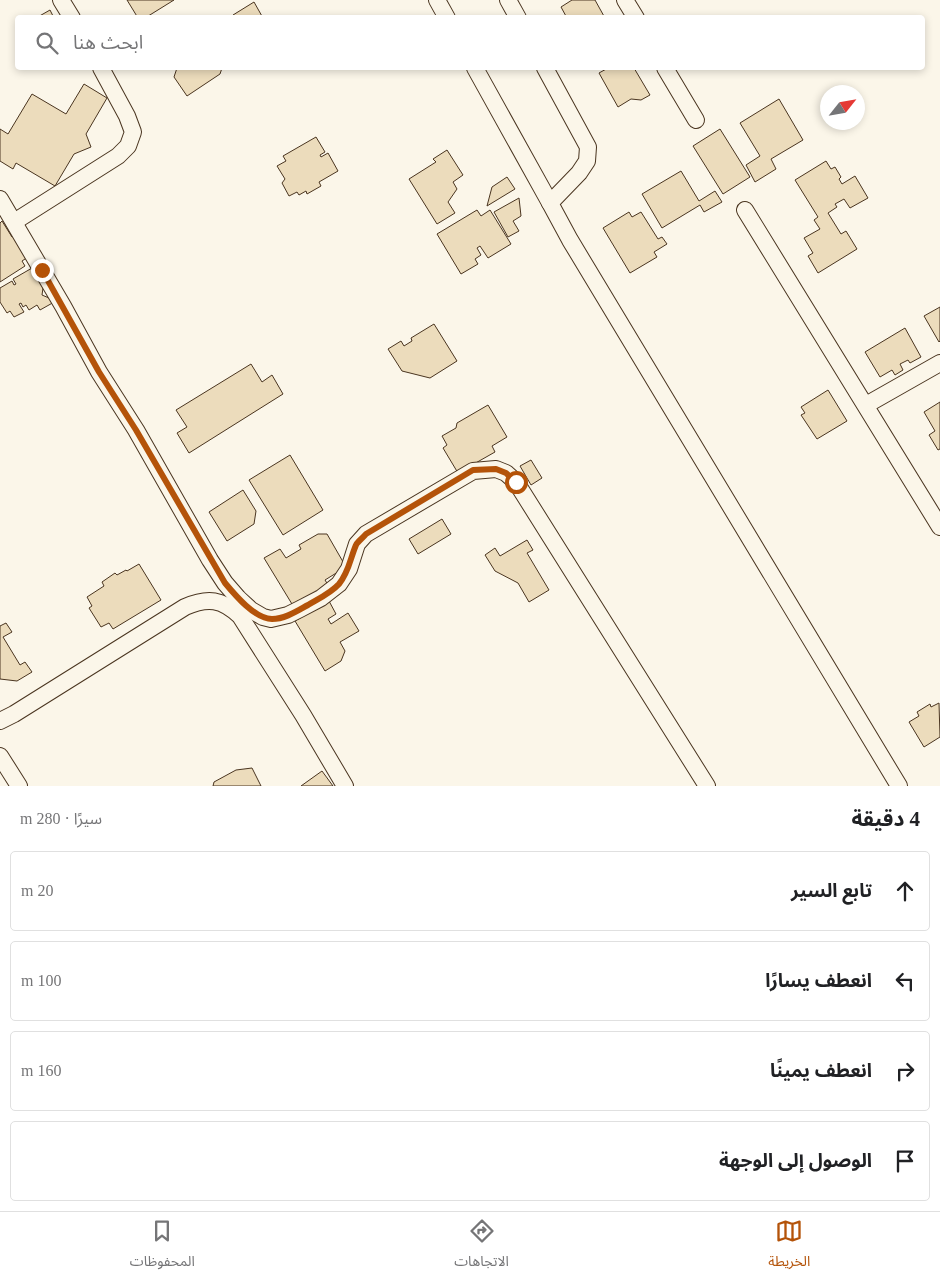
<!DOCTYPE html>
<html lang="ar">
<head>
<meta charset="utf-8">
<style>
	:root { --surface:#fff; --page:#f2f2f2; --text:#202124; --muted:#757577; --line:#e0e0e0; --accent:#b45309 }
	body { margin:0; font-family:"Times New Roman","Noto Sans Arabic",serif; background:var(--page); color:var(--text); direction:rtl }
	.compass { position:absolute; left:820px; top:85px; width:45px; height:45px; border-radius:50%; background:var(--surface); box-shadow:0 2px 8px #0003; rotate:59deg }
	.stop { position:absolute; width:15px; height:15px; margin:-11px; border:4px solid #b45309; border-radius:50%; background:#fff }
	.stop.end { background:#b45309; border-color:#fff; box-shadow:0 1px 5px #0008 }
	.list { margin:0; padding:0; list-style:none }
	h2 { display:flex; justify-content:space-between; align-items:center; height:65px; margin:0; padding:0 20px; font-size:21px }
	h2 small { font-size:16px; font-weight:400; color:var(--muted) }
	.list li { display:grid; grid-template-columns:32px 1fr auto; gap:15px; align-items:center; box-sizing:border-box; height:80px; margin:0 10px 10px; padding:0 10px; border:1px solid var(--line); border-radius:5px }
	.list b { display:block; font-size:19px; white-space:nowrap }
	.list em { font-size:16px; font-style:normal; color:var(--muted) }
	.icon { flex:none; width:28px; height:28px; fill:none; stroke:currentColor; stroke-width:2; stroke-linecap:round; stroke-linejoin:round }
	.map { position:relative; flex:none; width:940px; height:786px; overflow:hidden; direction:ltr }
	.search { position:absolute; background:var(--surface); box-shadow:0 2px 8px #0003; left:15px; right:15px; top:15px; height:55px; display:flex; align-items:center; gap:12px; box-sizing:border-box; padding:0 18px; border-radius:5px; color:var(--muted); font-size:19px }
	.sheet { height:425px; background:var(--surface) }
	nav { display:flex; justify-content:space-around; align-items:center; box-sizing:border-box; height:70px; border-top:1px solid var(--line); background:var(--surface); font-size:14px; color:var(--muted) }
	nav a { display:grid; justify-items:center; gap:2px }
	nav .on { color:var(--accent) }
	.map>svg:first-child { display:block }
	.building { fill:#ecdcbc; stroke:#4a3520 }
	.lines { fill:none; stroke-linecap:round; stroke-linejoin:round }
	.street-casing { stroke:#4a3520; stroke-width:18 }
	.street { stroke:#fbf6e9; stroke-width:16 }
	.route { stroke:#b45309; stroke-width:6 }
</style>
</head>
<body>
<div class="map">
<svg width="940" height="786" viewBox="0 0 940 786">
	<rect width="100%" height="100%" fill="#fbf6e9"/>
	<g class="building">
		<path d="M127,0H174L145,18H138Z"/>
		<path d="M572,0H595L605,18H567L561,7Z"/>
		<path d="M254,2L263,18H232L233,15Z"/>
		<path d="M50,10L54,18H36Z"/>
		<path d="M177,68H222L220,74L187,96L174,77Z"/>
		<path d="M608,68H634L650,95L641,100L631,99L618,107L599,73Z"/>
		<path d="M84,84L107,98L86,134L91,147L74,154L55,186L16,163L13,169L0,161V129L8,134L32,94L66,114Z"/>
		<path d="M779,99L803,140L771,159L776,169L755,182L746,165L760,156L740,123Z"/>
		<path d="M720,129L750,177L723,194L693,146Z"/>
		<path d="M316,137L325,152L320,155L321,157L328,153L338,171L319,182L321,186L307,194L306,191L299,195L297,192L289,196L282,183L285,179L277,166L286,161L283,156Z"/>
		<path d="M447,150L463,175L453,182L457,189L448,202L455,213L437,224L409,179L436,162L433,159Z"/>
		<path d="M826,161L831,169L835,167L841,177L839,179L842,184L855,176L868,198L850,208L844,199L835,204L837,207L828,213L841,234L846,231L857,249L818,273L808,256L813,253L804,238L820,229L814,220L818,217L795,180Z"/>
		<path d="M681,171L699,201L715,191L722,202L704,212L700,205L662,228L642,194Z"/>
		<path d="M507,177L515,189L487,206L492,187Z"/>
		<path d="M519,198L521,216L513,221L519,231L508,237L494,212Z"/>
		<path d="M477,210L481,216L490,210L511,244L488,258L480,246L477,248L481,255L475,259L478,264L461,274L437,234Z"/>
		<path d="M629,212L632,217L641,212L658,239L662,237L667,244L654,252L657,257L630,273L603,228Z"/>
		<path d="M2,221L12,237L15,235L28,257L22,261L25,266L0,282V223Z"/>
		<path d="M39,264L44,281L42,295L56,301L40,310L37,305L29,310L26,305L23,307L21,303L19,304L24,312L14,317L10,311L7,313L0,302V288L12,281L14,285L16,284L13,279Z"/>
		<path d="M940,307V341L939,342L924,316Z"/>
		<path d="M434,324L457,361L430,378L402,371L388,349L401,341L404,346L412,341L411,338Z"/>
		<path d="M905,328L921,357L910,363L908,360L900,364L903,370L895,375L892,370L880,377L865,352Z"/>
		<path d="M251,364L262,382L272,375L283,394L189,453L177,433L187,427L176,410Z"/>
		<path d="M828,390L847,421L817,439L801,415L805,413L801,407Z"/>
		<path d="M940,402V449L938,450L929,435L935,431L924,412Z"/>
		<path d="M488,405L507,437L492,446L495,452L458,473L443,448L447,445L442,436L456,428L457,423Z"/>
		<path d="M290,455L323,510L283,535L249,480Z"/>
		<path d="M531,460L542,478L531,485L520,466Z"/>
		<path d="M243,490L256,511L254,524L227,541L209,512Z"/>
		<path d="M442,519L451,534L418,554L409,539Z"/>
		<path d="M318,534H327L346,567L325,580L330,588L295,609L264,558L280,549L286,558L301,549L299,545Z"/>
		<path d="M527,540L533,550L527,553L549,590L529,602L518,583L495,571L485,555L495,548L500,556Z"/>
		<path d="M139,564L161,600L113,629L109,623L101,627L89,608L92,606L87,597L104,586L102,582L115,573L117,575L126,570L127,571Z"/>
		<path d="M329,601L336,614L328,619L331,624L348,613L359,631L340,642L345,651L341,661L325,671L295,621Z"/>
		<path d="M6,623L12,632L3,637L20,665L25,662L32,672L17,681L0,679V626Z"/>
		<path d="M939,703L940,737L924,747L909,722L919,716L917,712L930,704L931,707Z"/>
		<path d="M252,768L261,786H213L214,782L236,770Z"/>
		<path d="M322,771L333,786H301Z"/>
	</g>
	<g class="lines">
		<g class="street-casing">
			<g id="street">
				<path d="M61,0L72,18"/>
				<path d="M437,0L447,18"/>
				<path d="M508,0L518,18"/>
				<path d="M625,0L636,18"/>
				<path d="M475,68L550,203"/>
				<path d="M545,68L588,147L587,161L579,173L550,203L570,240L899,786"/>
				<path d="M665,68L696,120"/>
				<path d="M0,199L63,306L99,372L136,430L210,560L225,583L238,598L251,610L263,617L271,619L288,615L300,609L321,598L339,584L349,569L357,544L366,534L473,471L496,469L506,473L516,482L707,786"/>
				<path d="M745,210L940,527"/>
				<path d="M14,222L118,156L128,146L133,132L127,116L101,68"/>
				<path d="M866,405L940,363"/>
				<path d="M0,721L14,714L185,607C208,597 222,599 240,616L303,715L345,786"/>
				<path d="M0,756L19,786"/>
			</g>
		</g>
		<use href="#street" class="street"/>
	</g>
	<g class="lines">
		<path class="route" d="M42,270L99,372L136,430L225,583C235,595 255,619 272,619C285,619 297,611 308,605C318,599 331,593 339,584C349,572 350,559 356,545C358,541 363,538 366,534L473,470L496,469L506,473L516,482"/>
	</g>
</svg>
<svg class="compass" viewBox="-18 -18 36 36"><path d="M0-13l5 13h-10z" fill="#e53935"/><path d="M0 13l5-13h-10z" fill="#757577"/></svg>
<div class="stop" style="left:516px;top:482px"></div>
<div class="stop end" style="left:42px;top:270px"></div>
<div class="search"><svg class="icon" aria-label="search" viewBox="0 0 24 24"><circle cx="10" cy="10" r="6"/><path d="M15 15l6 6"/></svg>ابحث هنا</div>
</div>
<section class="sheet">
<h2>4 دقيقة<small>سيرًا · 280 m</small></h2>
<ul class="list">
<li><svg class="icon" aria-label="ahead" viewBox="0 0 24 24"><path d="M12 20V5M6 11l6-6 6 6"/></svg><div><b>تابع السير</b></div><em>20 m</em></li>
<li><svg class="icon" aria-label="left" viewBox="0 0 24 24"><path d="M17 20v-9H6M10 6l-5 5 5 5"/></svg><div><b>انعطف يسارًا</b></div><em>100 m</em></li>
<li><svg class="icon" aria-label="right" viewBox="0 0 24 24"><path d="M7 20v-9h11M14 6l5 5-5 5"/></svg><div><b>انعطف يمينًا</b></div><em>160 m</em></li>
<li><svg class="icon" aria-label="arrive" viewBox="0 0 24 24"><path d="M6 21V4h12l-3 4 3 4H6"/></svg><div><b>الوصول إلى الوجهة</b></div></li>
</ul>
</section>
<nav>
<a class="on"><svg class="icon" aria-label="map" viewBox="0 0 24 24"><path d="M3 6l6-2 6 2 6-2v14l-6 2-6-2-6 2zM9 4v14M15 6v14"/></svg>الخريطة</a>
<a><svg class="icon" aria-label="directions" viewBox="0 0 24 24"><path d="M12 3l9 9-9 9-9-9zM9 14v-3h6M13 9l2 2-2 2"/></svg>الاتجاهات</a>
<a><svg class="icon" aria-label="saved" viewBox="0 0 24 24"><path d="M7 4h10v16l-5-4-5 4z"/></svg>المحفوظات</a>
</nav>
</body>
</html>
